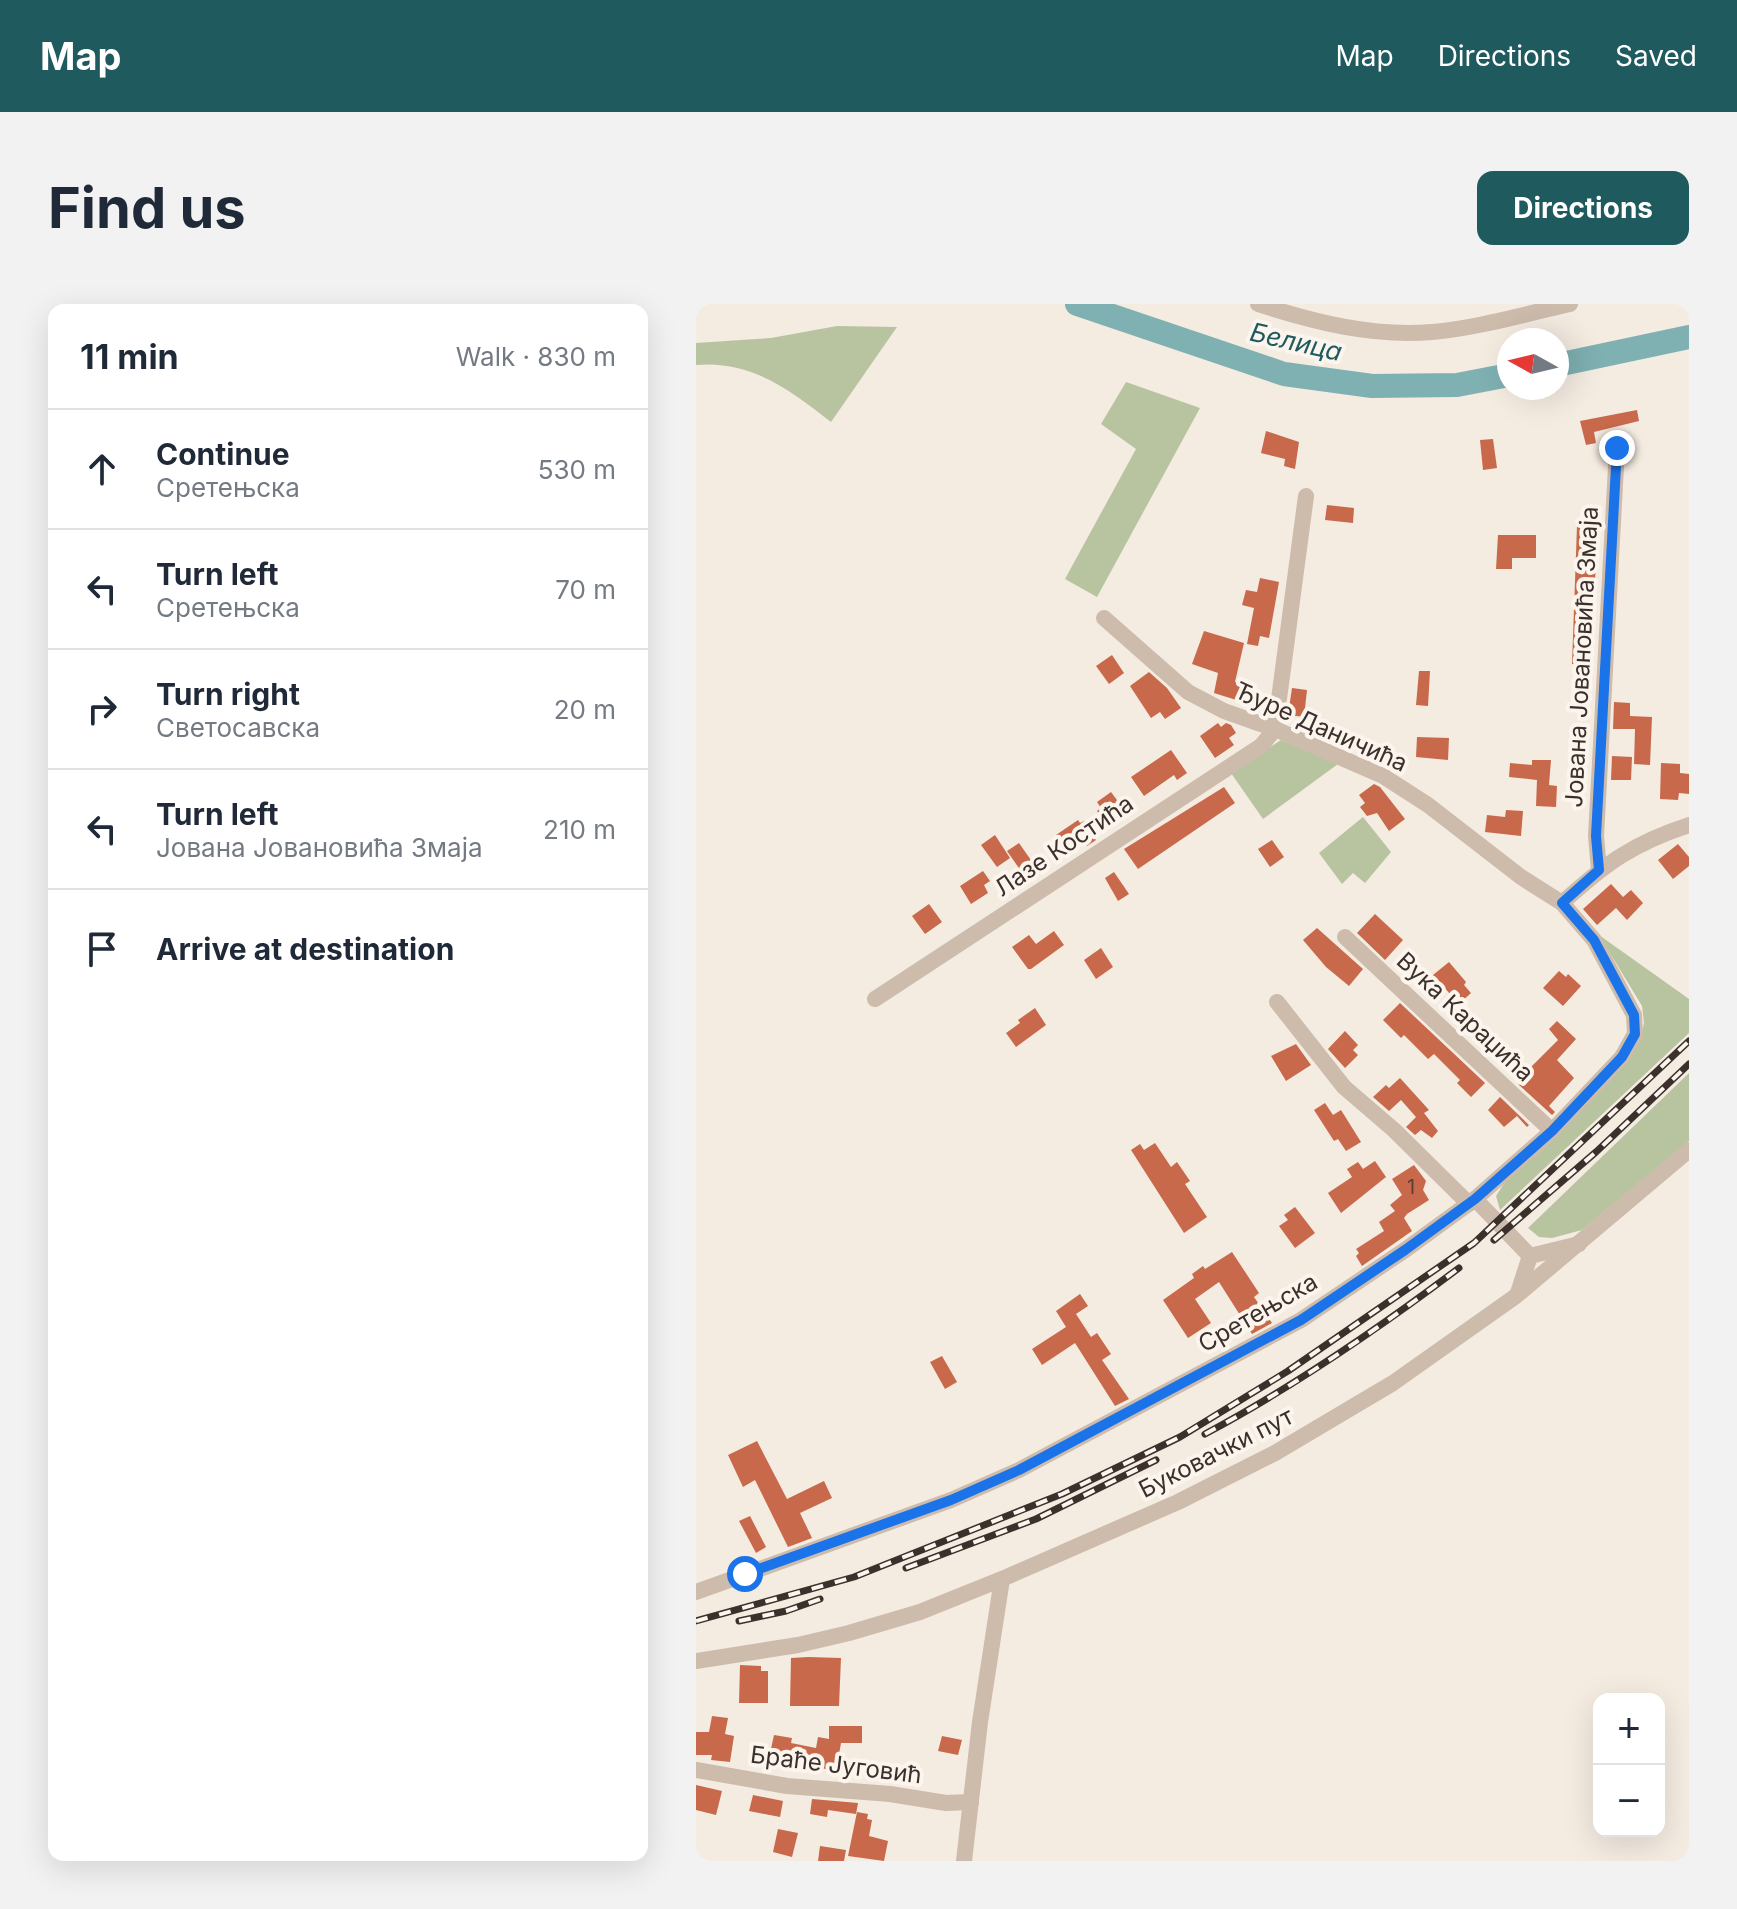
<!DOCTYPE html>
<html lang="en">
<head>
<meta charset="utf-8">
<style>
	:root { --surface:#fff; --page:#f2f2f3; --text:#1f2937; --muted:#747a83; --line:#e0e1e3; --accent:#1f5a5e }
	body { margin:0; font-family:Inter,sans-serif; background:var(--page); color:var(--text) }
	.controls { position:absolute; right:24px; bottom:24px; display:grid; overflow:hidden; border-radius:16px; box-shadow:0 8px 32px #0002 }
	.controls button { width:72px; height:72px; display:grid; place-items:center; padding:0; border:0; border-bottom:2px solid var(--line); background:var(--surface); color:var(--text); font:40px sans-serif }
	.compass { position:absolute; left:801px; top:24px; width:72px; height:72px; border-radius:50%; background:var(--surface); box-shadow:0 8px 32px #0002; rotate:278deg }
	.stop { position:absolute; width:24px; height:24px; margin:-18px; border:6px solid #1a73e8; border-radius:50%; background:#fff }
	.stop.end { background:#1a73e8; border-color:#fff; box-shadow:0 2px 8px #0008 }
	.list { margin:0; padding:0; list-style:none }
	h2 { display:flex; justify-content:space-between; align-items:center; height:104px; margin:0; padding:0 32px; font-size:34px }
	h2 small { font-size:26px; font-weight:400; color:var(--muted) }
	.list li { display:grid; grid-template-columns:52px 1fr auto; gap:24px; align-items:center; box-sizing:border-box; height:120px; padding:0 32px; border-top:2px solid var(--line) }
	.list b { display:block; font-size:30px; white-space:nowrap }
	.list p { margin:0; font-size:26px; white-space:nowrap; color:var(--muted) }
	.list em { font-size:26px; font-style:normal; color:var(--muted) }
	.icon { flex:none; width:44px; height:44px; fill:none; stroke:currentColor; stroke-width:2; stroke-linecap:round; stroke-linejoin:round }
	.map { position:relative; flex:none; width:993px; height:1557px; overflow:hidden; border-radius:16px }
	header { display:flex; align-items:center; gap:48px; box-sizing:border-box; height:112px; padding:0 40px; background:var(--accent); color:#fff }
	header strong { font-size:38px }
	nav { display:flex; gap:44px; margin-inline-start:auto; font-size:28px }
	.intro { display:flex; align-items:center; justify-content:space-between; box-sizing:border-box; height:192px; padding:0 48px }
	h1 { margin:0; font-size:56px }
	.button { padding:20px 36px; border-radius:16px; background:var(--accent); color:#fff; font-size:28px; font-weight:700 }
	main { display:flex; gap:48px; padding:0 48px }
	aside { flex:1; background:var(--surface); border-radius:16px; box-shadow:0 8px 32px #0002 }
	.map>svg:first-child { display:block }
	.green { fill:#b8c4a0 }
	.lines { fill:none; stroke-linecap:round; stroke-linejoin:round }
	.river { stroke:#7fb0b2; stroke-width:24 }
	.building { fill:#c8694b }
	.minor { stroke:#cdbbac; stroke-width:16 }
	.rail-casing { stroke:#3b302b; stroke-width:7 }
	.rail { stroke:#fbf5ee; stroke-width:4; stroke-dasharray:12; stroke-linecap:butt }
	.route { stroke:#1a73e8; stroke-width:10 }
	.labels { text-anchor:middle; stroke-width:8; stroke-linejoin:round; paint-order:stroke }
	.number-label { font-size:20px; fill:#5e3e33 }
	.street-label { font-size:24px; fill:#3b302b; stroke:#fbf5ee }
	.water-label { font-size:26px; font-style:italic; fill:#1f5a5e; stroke:#fbf5ee }
</style>
</head>
<body>
<header>
<strong>Map</strong>
<nav><a>Map</a><a>Directions</a><a>Saved</a></nav>
</header>
<div class="intro"><h1>Find us</h1><a class="button">Directions</a></div>
<main>
<aside>
<h2>11 min<small>Walk · 830 m</small></h2>
<ul class="list">
<li><svg class="icon" aria-label="ahead" viewBox="0 0 24 24"><path d="M12 20V5M6 11l6-6 6 6"/></svg><div><b>Continue</b><p>Сретењска</p></div><em>530 m</em></li>
<li><svg class="icon" aria-label="left" viewBox="0 0 24 24"><path d="M17 20v-9H6M10 6l-5 5 5 5"/></svg><div><b>Turn left</b><p>Сретењска</p></div><em>70 m</em></li>
<li><svg class="icon" aria-label="right" viewBox="0 0 24 24"><path d="M7 20v-9h11M14 6l5 5-5 5"/></svg><div><b>Turn right</b><p>Светосавска</p></div><em>20 m</em></li>
<li><svg class="icon" aria-label="left" viewBox="0 0 24 24"><path d="M17 20v-9H6M10 6l-5 5 5 5"/></svg><div><b>Turn left</b><p>Јована Јовановића Змаја</p></div><em>210 m</em></li>
<li><svg class="icon" aria-label="arrive" viewBox="0 0 24 24"><path d="M6 21V4h12l-3 4 3 4H6"/></svg><div><b>Arrive at destination</b></div></li>
</ul>
</aside>
<div class="map">
<svg width="993" height="1557" viewBox="0 0 993 1557">
	<rect width="100%" height="100%" fill="#f4ebe1"/>
	<g class="green">
		<path d="M141,22L201,23L135,118C94,86 55,56 0,61V39L75,34Z"/>
		<path d="M430,78L504,104L401,293L369,275L440,145L405,120Z"/>
		<path d="M585,436L642,460L567,515L535,469Z"/>
		<path d="M667,513L695,548L669,579L657,569L646,580L623,549Z"/>
		<path d="M903,631L993,695V729L804,906L800,892L807,881L944,737L948,719L946,702Z"/>
		<path d="M993,769V837L886,926L856,934L843,933L832,924Z"/>
	</g>
	<g class="lines">
		<g class="river">
			<path d="M381,0L588,70L676,82L761,81L813,71"/>
			<path d="M861,61L993,33"/>
		</g>
	</g>
	<g class="building">
		<path d="M941,106L943,117L898,128L900,139L890,141L884,117Z"/>
		<path d="M570,127L603,138L599,165L588,162L589,155L565,149Z"/>
		<path d="M797,135L801,164L787,166L784,136Z"/>
		<path d="M631,201L658,204L657,219L629,216Z"/>
		<path d="M881,222H896L895,256H900L899,278H891L889,310L898,311L894,361L876,360Z"/>
		<path d="M802,231H840V254H816V265H800Z"/>
		<path d="M564,274L583,278L573,334L564,332L562,342L551,340L558,304L546,301L550,286L561,288Z"/>
		<path d="M508,327L548,339L539,378L558,383L553,400L518,389L522,369L496,360Z"/>
		<path d="M416,351L428,369L413,380L400,362Z"/>
		<path d="M723,367H734L732,402L720,401Z"/>
		<path d="M453,368L471,384L485,404L469,415L464,408L455,414L434,382Z"/>
		<path d="M596,384L611,386L608,413L592,411Z"/>
		<path d="M918,398L934,399V412L956,413L954,461L938,460L939,425H917Z"/>
		<path d="M522,419L525,423L530,419L535,421L540,429L533,434L538,441L519,454L504,432Z"/>
		<path d="M721,433L753,434L752,456L720,453Z"/>
		<path d="M475,446L491,469L481,476L478,471L448,492L435,473Z"/>
		<path d="M916,452L936,453L935,476H915Z"/>
		<path d="M836,456H855L853,481L861,482L860,503L840,502L841,476L813,473L814,459L836,461Z"/>
		<path d="M965,459L984,460V469L993,470V490L983,489L982,496L964,495Z"/>
		<path d="M678,480L684,483L709,515L693,527L681,509L671,512L664,503L669,499L663,491Z"/>
		<path d="M528,483L539,499L442,565L428,545Z"/>
		<path d="M415,488L429,507L410,520L401,507L405,504L401,498Z"/>
		<path d="M810,506L827,507L825,532L789,528L791,511L809,513Z"/>
		<path d="M382,516L384,519L388,517L400,536L391,542L387,536L371,547L360,531Z"/>
		<path d="M299,531L314,554L301,563L285,541Z"/>
		<path d="M576,536L588,553L574,563L562,545Z"/>
		<path d="M323,539L337,559L325,567L311,547Z"/>
		<path d="M982,540L993,553V562L977,575L962,556Z"/>
		<path d="M287,567L294,577L288,581L292,589L275,600L264,582Z"/>
		<path d="M418,568L433,590L422,597L409,574Z"/>
		<path d="M915,580L927,593L935,586L947,599L931,616L920,604L901,621L887,605Z"/>
		<path d="M233,600L246,618L229,630L216,612Z"/>
		<path d="M679,610L707,636L689,656L661,629Z"/>
		<path d="M621,624L667,665L653,682L630,663L607,636Z"/>
		<path d="M358,627L368,641L335,665H332L316,643L333,631L340,640Z"/>
		<path d="M405,644L417,663L400,675L388,656Z"/>
		<path d="M753,658L770,678L768,681L775,689L763,700L737,671Z"/>
		<path d="M863,667L870,673L872,670L885,682L867,702L847,684Z"/>
		<path d="M704,699L789,779L775,793L761,779L764,776L738,750L732,755L708,731L705,734L687,716Z"/>
		<path d="M339,704L350,721L320,743L310,729L324,719L322,716Z"/>
		<path d="M861,717L880,735L861,756L878,774L853,802L859,808L856,811L823,781L832,770L830,768L862,736L853,725Z"/>
		<path d="M649,727L662,741L657,746L662,751L649,764L632,745Z"/>
		<path d="M600,740L615,761L590,777L575,752Z"/>
		<path d="M704,774L733,806L728,809L742,827L736,834L725,826L719,831L710,823L720,813L705,796L693,807L677,793L690,781L693,784Z"/>
		<path d="M804,793L833,821L831,823L821,812L808,823L792,806Z"/>
		<path d="M629,799L637,811L645,806L665,838L650,847L642,835L638,837L618,806Z"/>
		<path d="M459,839L475,863L481,858L494,877L489,880L511,913L488,929L435,846L444,840L448,846Z"/>
		<path d="M679,857L690,873L645,909L632,889L656,873L651,865L662,858L667,865Z"/>
		<path d="M718,861L730,877L727,886L733,896L711,910L708,914L716,927L666,962L660,952L663,949L660,945L688,927L683,918L699,907L694,901L706,891L696,875Z"/>
		<path d="M599,903L619,929L599,944L583,922L592,916L588,911Z"/>
		<path d="M536,948L563,989L558,993L576,1019L556,1030L523,978L499,995L515,1019L492,1034L467,996L498,974L496,970L507,962L509,965Z"/>
		<path d="M384,990L392,1002L380,1010L395,1033L401,1029L415,1050L406,1056L433,1095L419,1102L379,1039L346,1061L336,1045L370,1023L360,1007Z"/>
		<path d="M246,1052L261,1078L249,1085L234,1058Z"/>
		<path d="M61,1137L91,1195L128,1177L136,1194L104,1209L116,1234L92,1243L59,1176L47,1183L32,1151Z"/>
		<path d="M54,1212L70,1243L60,1249L43,1217Z"/>
		<path d="M112,1353L145,1354L143,1402H94L95,1354Z"/>
		<path d="M44,1361L65,1362V1367H72V1399H43Z"/>
		<path d="M16,1412L32,1414L29,1430L38,1432L34,1458L15,1456L16,1451H0V1428H13Z"/>
		<path d="M133,1422H166V1439H145L140,1467L73,1454L78,1431L96,1434L95,1439L120,1444L122,1433L133,1435Z"/>
		<path d="M246,1432L266,1436L262,1451L242,1447Z"/>
		<path d="M0,1481L26,1487L20,1511L0,1506Z"/>
		<path d="M57,1491L87,1497L84,1513L53,1507Z"/>
		<path d="M116,1495L162,1499L160,1510L132,1506L131,1513L114,1510Z"/>
		<path d="M161,1508L172,1510L171,1515L176,1516L173,1532L192,1537L188,1557L152,1552Z"/>
		<path d="M82,1525L102,1529L96,1553L77,1548Z"/>
		<path d="M124,1542L150,1546L148,1557H122Z"/>
	</g>
	<g class="lines">
		<g class="minor">
			<path d="M562,0C618,18 676,33 736,28C782,24 829,10 874,0"/>
			<path d="M903,566L900,532L921,144"/>
			<path d="M866,599C909,560 937,539 993,521"/>
			<path d="M649,633L856,827"/>
			<path d="M179,695L565,442L579,425L610,192"/>
			<path d="M581,698L648,783L698,826L773,900"/>
			<path d="M779,895L834,952"/>
			<path d="M822,989L834,952L883,940"/>
			<path d="M0,1288L255,1196L323,1166L605,1016L709,946L779,895L856,827L926,753L939,730L938,711L898,636L866,599L825,573L732,501L687,472L579,425L528,407L492,388L408,314"/>
			<path d="M0,1357L102,1341L153,1329L224,1308L306,1275L482,1198L579,1149L697,1079L820,992L993,846"/>
			<path d="M0,1466L91,1482L194,1490L250,1499L275,1498"/>
			<path d="M268,1557L284,1418L306,1275"/>
		</g>
		<g class="rail-casing">
			<g id="rail">
				<path d="M798,936L900,848L993,760"/>
				<path d="M509,1130C599,1082 682,1025 763,964"/>
				<path d="M210,1264L340,1215L460,1156"/>
				<path d="M0,1317L158,1273L366,1190L484,1133L592,1067L778,939L993,737"/>
				<path d="M43,1317L90,1307L124,1295"/>
			</g>
		</g>
		<use href="#rail" class="rail"/>
	</g>
	<g class="lines">
		<path class="route" d="M49,1270L255,1196L323,1166L605,1016L709,946L779,895L856,827L926,753L939,730L938,711L898,636L866,599L903,566L900,532L921,144"/>
	</g>
	<g class="labels">
		<g class="number-label">
			<text x="715" y="890">1</text>
		</g>
		<g class="street-label">
			<text transform="translate(886 353) rotate(-87)" y="8">Јована Јовановића Змаја</text>
			<text transform="translate(625 423) rotate(24)" y="8">Ђуре Даничића</text>
			<text transform="translate(368 542) rotate(-34)" y="8">Лазе Костића</text>
			<text transform="translate(769 713) rotate(43)" y="8">Вука Караџића</text>
			<text transform="translate(562 1009) rotate(-30)" y="8">Сретењска</text>
			<text transform="translate(520 1149) rotate(-27)" y="8">Буковачки пут</text>
			<text transform="translate(140 1461) rotate(7)" y="8">Браће Југовић</text>
		</g>
		<g class="water-label">
			<text transform="translate(600 38) rotate(13)" y="9">Белица</text>
		</g>
	</g>
</svg>
<div class="controls">
<button>+</button>
<button>−</button>
</div>
<svg class="compass" viewBox="-18 -18 36 36"><path d="M0-13l5 13h-10z" fill="#e53935"/><path d="M0 13l5-13h-10z" fill="#747a83"/></svg>
<div class="stop" style="left:49px;top:1270px"></div>
<div class="stop end" style="left:921px;top:144px"></div>
</div>
</main>
</body>
</html>
